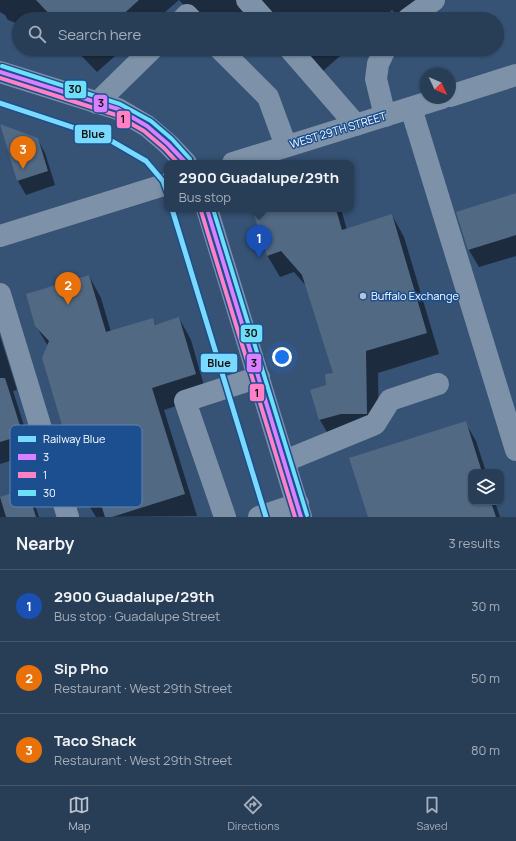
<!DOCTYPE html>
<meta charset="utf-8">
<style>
:root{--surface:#283e57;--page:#344961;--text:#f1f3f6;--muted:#a5aeba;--line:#44576d;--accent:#b9c2ce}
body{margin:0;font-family:Manrope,sans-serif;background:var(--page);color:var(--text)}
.controls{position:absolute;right:12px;bottom:12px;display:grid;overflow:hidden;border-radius:8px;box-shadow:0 1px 3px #0004}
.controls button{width:36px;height:36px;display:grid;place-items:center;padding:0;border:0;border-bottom:1px solid var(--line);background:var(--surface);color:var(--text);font:20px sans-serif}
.compass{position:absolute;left:420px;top:68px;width:36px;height:36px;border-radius:50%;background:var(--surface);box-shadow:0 1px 3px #0004;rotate:134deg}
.you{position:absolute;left:282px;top:357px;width:14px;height:14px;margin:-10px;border:3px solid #fff;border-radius:50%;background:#1a73e8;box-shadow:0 0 0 6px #1a73e833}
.badge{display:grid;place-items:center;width:26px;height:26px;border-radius:50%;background:var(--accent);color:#fff;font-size:13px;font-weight:700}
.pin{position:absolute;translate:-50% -33px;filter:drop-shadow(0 1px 2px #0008)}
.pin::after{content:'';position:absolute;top:21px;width:14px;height:12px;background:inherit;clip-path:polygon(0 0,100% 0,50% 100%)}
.popup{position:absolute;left:164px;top:160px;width:190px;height:52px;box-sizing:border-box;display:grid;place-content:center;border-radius:8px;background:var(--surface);filter:drop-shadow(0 1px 3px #0005);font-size:13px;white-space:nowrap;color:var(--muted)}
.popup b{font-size:15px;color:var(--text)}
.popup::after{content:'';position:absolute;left:50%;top:100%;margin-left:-8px;border:8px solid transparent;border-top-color:var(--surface)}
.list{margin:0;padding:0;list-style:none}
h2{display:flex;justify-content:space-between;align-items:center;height:52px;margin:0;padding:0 16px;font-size:17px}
h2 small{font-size:13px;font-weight:400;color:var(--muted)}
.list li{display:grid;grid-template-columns:26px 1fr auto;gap:12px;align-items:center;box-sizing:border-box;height:72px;padding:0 16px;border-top:1px solid var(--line)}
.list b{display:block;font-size:15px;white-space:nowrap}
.list p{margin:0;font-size:13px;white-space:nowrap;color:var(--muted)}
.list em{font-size:13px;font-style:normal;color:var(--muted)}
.icon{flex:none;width:22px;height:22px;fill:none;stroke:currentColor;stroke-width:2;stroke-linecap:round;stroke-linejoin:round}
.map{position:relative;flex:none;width:516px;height:517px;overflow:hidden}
.search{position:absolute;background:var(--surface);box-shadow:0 1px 3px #0004;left:12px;right:12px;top:12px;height:44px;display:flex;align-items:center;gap:10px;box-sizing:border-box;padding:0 14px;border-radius:22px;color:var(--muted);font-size:15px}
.sheet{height:268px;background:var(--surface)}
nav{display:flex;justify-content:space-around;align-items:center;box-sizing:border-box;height:56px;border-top:1px solid var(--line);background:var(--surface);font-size:11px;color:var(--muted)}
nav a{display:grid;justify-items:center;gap:2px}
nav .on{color:var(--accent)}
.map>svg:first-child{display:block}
.shadow{fill:#0007}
.building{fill:#526984}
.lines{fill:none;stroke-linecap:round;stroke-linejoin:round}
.minor{stroke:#7d92a8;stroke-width:22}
.major{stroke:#7d8ea7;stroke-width:22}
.bus-1-casing{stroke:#1b4f8f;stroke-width:7}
.bus-2-casing{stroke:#1b4f8f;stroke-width:7}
.bus-3-casing{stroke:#1b4f8f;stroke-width:7}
.bus-1{stroke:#d880ff;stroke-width:4}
.bus-2{stroke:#ff80c5;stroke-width:4}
.bus-3{stroke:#6ddff8;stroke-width:4}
.rail-1-casing{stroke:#1b4f8f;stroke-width:8}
.rail-1{stroke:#79dafd;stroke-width:5}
.poi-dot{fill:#b9c2ce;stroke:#1b4f8f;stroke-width:1.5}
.labels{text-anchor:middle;stroke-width:3;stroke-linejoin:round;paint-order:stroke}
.street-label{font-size:11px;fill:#fff;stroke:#1b4f8f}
.poi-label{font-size:11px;fill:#fff;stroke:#1b4f8f;text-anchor:start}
.key{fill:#1b4f8f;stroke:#5f84b1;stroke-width:1}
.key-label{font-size:11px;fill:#fff}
.line-badge{stroke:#1b4f8f;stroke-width:1.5}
.pale-badge-label{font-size:11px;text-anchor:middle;font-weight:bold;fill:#111}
</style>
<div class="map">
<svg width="516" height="517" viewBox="0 0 516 517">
<rect width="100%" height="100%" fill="#365274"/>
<g class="shadow">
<path d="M0 0H179L157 19H19V24L8 20 5 15 0 12Z"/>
<path d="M179 0H435L401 19 392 10 382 19H274L252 14 249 19H197Z"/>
<path d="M75 49H123L97 72Z"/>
<path d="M227 49H245L235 58Z"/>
<path d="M304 49H348L323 71Z"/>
<path d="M37 138 45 153 55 185 26 195 18 181Z"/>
<path d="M516 194V256L479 267 469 250Z"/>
<path d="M253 209H341L347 230 392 215 404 237 439 354 378 373 379 435H354L332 441 320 420 327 386 334 374 307 287 294 272 280 277 267 255Z"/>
<path d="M89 276 101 298 111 332 152 319 156 325 179 318 191 340 207 396 164 410 197 516 96 517 85 499 43 358 48 346 36 326Z"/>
<path d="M0 336 17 390 13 391 33 454 0 464Z"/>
<path d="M465 422 476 441 486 472H471V502H495L500 517H369Z"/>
<path d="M27 489 34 502 39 517H0V498Z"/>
</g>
<g class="building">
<path d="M36 0H139L118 19H54Z"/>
<path d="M0 124 38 138 48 171 17 181Z"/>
<path d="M516 193V235L468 250 456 212Z"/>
<path d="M252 209H336L342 230 392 214 427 333 366 351 367 414H341L319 420 310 390 326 385 325 374 333 373 302 275 281 251 267 256Z"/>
<path d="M89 275 106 332 153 318 155 325 179 317 196 374 152 388 185 494 112 517H105L98 495 84 499 42 358 49 341 35 326 26 294Z"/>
<path d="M0 378H5L23 435 0 442Z"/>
<path d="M466 421 482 472H471V502H491L496 517H368L349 458Z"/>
<path d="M27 488 36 517H6L0 497Z"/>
</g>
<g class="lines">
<g class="minor">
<path d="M247 0 264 19"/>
<path d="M183 19 187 15 191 19"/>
<path d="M408 19 434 0"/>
<path d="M220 49 268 97 286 146"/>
<path d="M290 49 356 125"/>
<path d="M450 96 516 75"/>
<path d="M97 103 152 49"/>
<path d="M411 108 516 450"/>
<path d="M385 116 376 79 378 64 385 49"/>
<path d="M233 163 442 98"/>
<path d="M0 236 167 184"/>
<path d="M0 294 68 517"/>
<path d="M285 461 375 424 390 400 438 384"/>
<path d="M225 517 185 401 259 377"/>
<path d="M259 517 298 504"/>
</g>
<g class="major">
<path d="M0 72 118 109 147 126 168 144 186 163"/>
<path d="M207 209 301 517"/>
</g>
<g class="bus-1-casing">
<g id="bus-1">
<path d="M0 72 118 109 147 126 168 144 186 163"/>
<path d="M207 209 301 517"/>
</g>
</g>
<g class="bus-2-casing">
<g id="bus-2">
<path d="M0 78 116 115 144 131 164 148 178 163"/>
<path d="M201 211 295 517"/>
</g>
</g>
<g class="bus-3-casing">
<g id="bus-3">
<path d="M2 66 120 104 151 121 172 139 190 159"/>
<path d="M213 209 307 515"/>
</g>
</g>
<use href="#bus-1" class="bus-1"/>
<use href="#bus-2" class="bus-2"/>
<use href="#bus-3" class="bus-3"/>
<g class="rail-1-casing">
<g id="rail-1">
<path d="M0 103 108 139 146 161 163 181 167 192"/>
<path d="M172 209 266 517"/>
</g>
</g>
<use href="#rail-1" class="rail-1"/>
</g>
<circle class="poi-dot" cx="363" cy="296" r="4"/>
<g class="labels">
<g class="street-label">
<text transform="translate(338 130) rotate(-17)" y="4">WEST 29TH STREET</text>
</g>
<g class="poi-label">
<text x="371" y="300">Buffalo Exchange</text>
</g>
</g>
<rect x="10" y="425" width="132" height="82" rx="6" class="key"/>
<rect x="18" y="436" width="18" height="6" fill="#79dafd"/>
<rect x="18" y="454" width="18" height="6" fill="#d880ff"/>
<rect x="18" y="472" width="18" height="6" fill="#ff80c5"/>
<rect x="18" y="490" width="18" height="6" fill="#6ddff8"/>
<g class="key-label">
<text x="43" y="443">Railway Blue</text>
<text x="43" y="461">3</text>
<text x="43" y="479">1</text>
<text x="43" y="497">30</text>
</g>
<g class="line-badge">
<rect x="64" y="80" width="23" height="19" rx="4" fill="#6ddff8"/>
<rect x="93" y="94" width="15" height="19" rx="4" fill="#d880ff"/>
<rect x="116" y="110" width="15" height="19" rx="4" fill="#ff80c5"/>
<rect x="74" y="124" width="38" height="20" rx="4" fill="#79dafd"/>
<rect x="240" y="324" width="23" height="19" rx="4" fill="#6ddff8"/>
<rect x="200" y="353" width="38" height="20" rx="4" fill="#79dafd"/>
<rect x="246" y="353" width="16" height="20" rx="4" fill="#d880ff"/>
<rect x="249" y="383" width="16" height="19" rx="4" fill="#ff80c5"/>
</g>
<g class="pale-badge-label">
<text x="75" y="93">30</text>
<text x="101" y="107">3</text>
<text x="123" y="123">1</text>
<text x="93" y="138">Blue</text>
<text x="251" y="337">30</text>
<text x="219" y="367">Blue</text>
<text x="254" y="367">3</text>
<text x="257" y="397">1</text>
</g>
</svg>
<div class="controls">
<button><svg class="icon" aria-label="layers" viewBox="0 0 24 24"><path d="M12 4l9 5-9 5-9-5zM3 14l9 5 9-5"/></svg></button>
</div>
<svg class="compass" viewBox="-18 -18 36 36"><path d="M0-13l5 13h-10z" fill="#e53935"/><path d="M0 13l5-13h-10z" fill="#a5aeba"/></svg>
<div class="you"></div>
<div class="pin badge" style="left:259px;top:258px;background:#1a4fb4">1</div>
<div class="popup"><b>2900 Guadalupe/29th</b>Bus stop</div>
<div class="pin badge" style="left:68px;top:305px;background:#e8710a">2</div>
<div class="pin badge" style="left:23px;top:169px;background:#e8710a">3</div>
<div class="search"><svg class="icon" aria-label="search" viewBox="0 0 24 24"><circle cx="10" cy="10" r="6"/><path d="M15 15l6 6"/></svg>Search here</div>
</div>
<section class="sheet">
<h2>Nearby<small>3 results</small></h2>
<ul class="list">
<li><span class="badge" style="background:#1a4fb4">1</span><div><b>2900 Guadalupe/29th</b><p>Bus stop · Guadalupe Street</p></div><em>30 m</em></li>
<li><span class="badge" style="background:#e8710a">2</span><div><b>Sip Pho</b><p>Restaurant · West 29th Street</p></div><em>50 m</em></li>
<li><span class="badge" style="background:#e8710a">3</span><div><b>Taco Shack</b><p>Restaurant · West 29th Street</p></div><em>80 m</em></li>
</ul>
</section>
<nav>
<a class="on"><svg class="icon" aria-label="map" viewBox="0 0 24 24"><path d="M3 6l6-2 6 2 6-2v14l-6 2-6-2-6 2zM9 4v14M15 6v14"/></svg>Map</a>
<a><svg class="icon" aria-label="directions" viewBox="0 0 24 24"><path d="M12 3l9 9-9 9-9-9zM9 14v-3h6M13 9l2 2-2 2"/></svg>Directions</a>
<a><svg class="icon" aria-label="saved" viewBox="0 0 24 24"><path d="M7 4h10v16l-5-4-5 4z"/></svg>Saved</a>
</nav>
